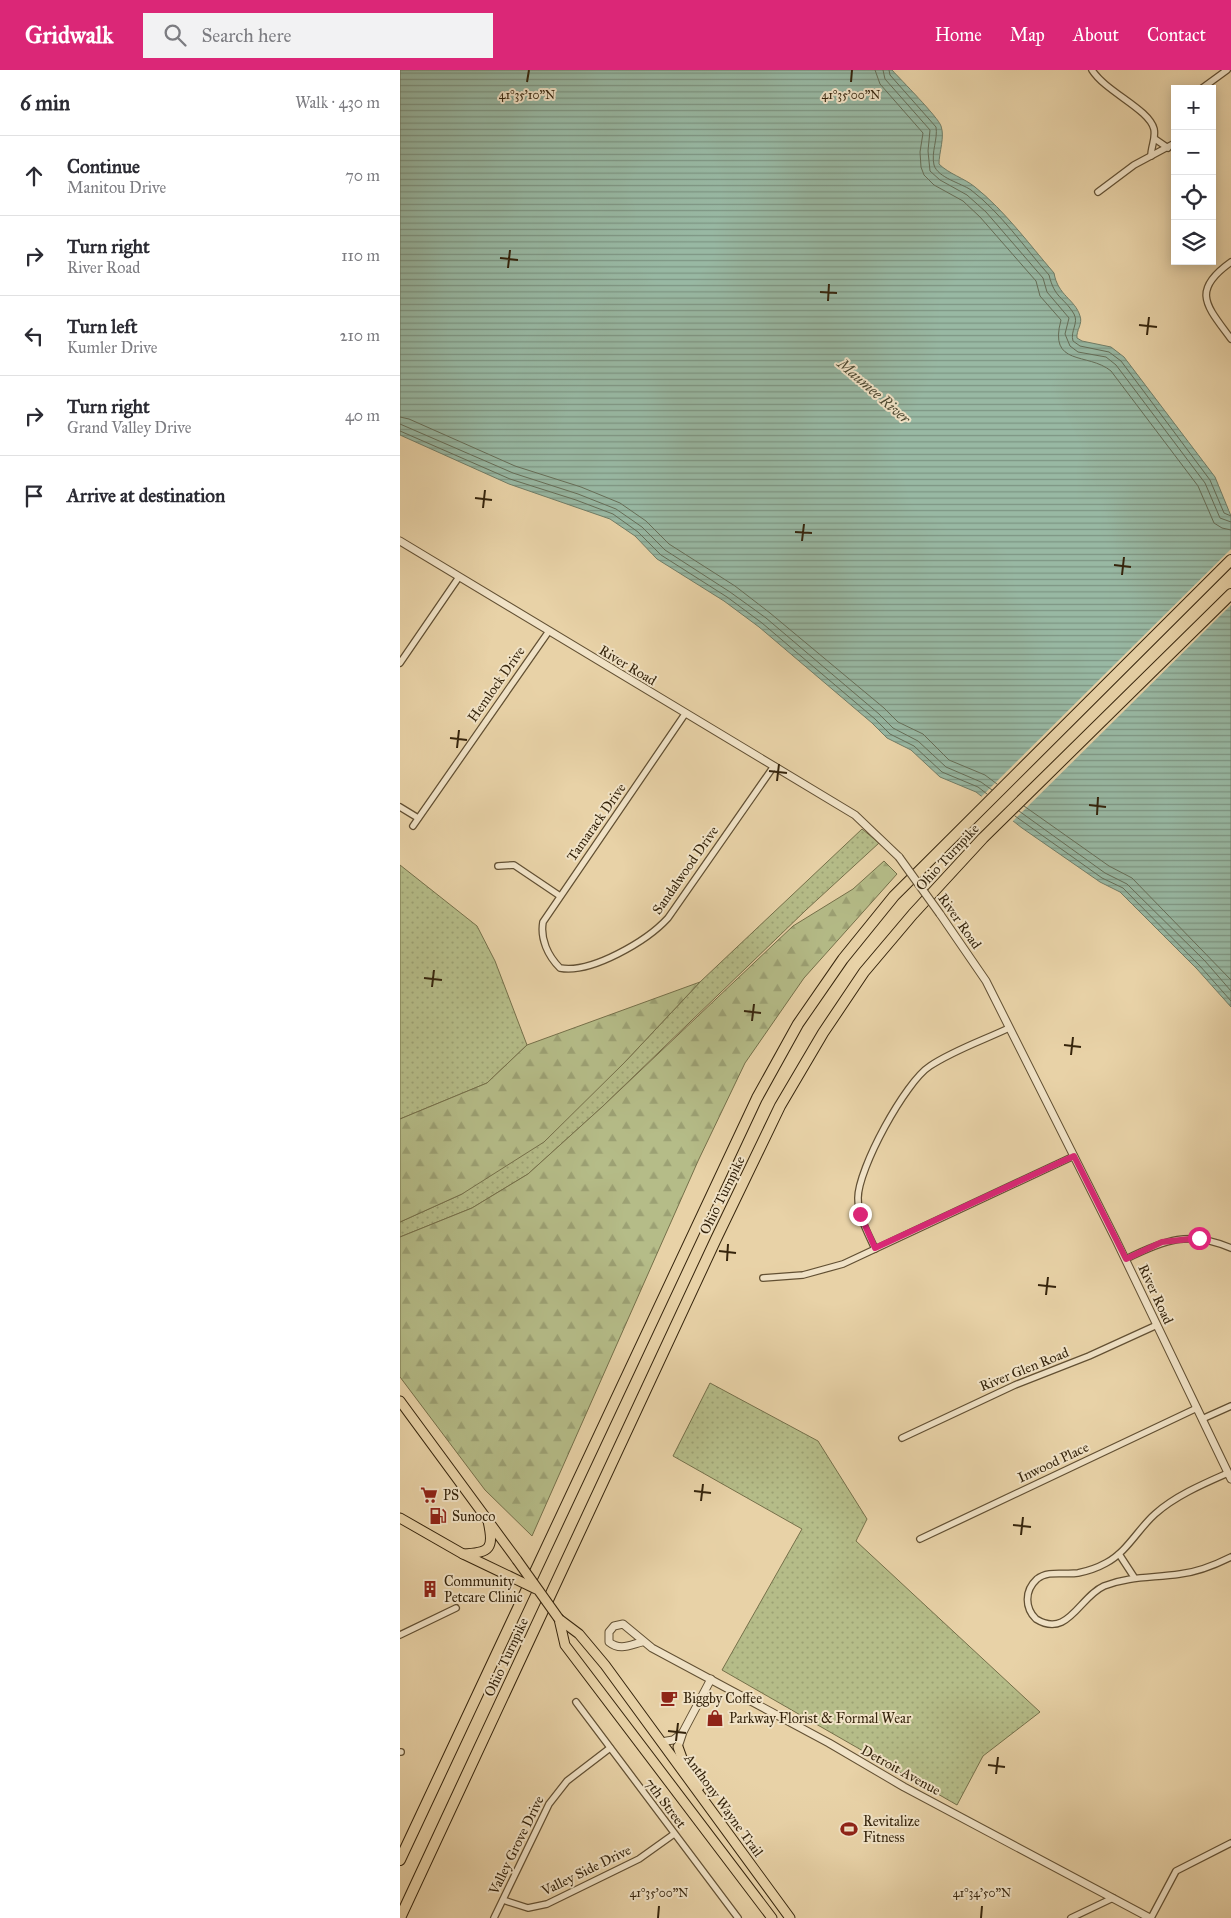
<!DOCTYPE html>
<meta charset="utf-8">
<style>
:root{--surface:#fff;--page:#f2f2f3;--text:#2b2b33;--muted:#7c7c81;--line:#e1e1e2;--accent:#db2777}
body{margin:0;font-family:"IM FELL Great Primer",serif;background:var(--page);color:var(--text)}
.controls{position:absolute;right:15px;top:15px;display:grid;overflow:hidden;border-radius:0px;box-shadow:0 2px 12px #0003}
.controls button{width:45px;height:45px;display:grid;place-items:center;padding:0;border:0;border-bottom:1px solid var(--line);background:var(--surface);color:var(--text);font:25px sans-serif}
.stop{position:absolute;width:15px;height:15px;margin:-11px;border:4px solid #db2777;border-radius:50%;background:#fff}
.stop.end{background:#db2777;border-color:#fff;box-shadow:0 1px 5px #0008}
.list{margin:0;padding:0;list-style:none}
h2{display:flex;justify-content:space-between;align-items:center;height:65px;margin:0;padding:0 20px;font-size:21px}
h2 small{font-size:16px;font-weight:400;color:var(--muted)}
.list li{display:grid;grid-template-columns:32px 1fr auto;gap:15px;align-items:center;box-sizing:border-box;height:80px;padding:0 20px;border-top:1px solid var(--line)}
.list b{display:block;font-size:19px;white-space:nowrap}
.list p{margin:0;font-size:16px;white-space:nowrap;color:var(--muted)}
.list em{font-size:16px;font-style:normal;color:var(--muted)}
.icon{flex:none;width:28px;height:28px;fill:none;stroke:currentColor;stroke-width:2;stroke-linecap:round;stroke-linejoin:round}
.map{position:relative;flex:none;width:831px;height:1848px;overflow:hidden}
header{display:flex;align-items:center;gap:30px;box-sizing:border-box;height:70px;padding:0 25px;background:var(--accent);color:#fff}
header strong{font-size:24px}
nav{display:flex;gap:28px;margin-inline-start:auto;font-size:18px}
.search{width:350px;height:45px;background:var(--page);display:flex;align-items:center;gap:12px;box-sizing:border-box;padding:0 18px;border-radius:0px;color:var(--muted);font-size:19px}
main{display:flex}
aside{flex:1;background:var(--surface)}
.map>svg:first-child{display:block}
.grass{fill:url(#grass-dots);stroke:#75704a}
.forest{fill:url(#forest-firs);stroke:#75704a}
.water{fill:url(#water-rules);stroke:#707d67}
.pier{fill:#e8d2a7}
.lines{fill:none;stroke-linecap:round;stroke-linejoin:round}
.shore{stroke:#666e58;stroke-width:1}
.minor-casing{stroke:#625033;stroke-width:8}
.tertiary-casing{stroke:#625033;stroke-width:9}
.primary-casing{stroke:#35240c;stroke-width:11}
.trunk-casing{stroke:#35240c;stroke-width:11}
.motorway-casing{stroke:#35240c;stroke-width:12}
.minor{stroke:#f0e2c6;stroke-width:5.5}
.tertiary{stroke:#f0e2c6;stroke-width:7}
.primary{stroke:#e8d2a7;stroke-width:9}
.trunk{stroke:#e8d2a7;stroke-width:9}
.motorway{stroke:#e8d2a7;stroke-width:10}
.tertiary-bridge-casing{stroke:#625033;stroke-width:9;stroke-linecap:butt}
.primary-bridge-casing{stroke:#35240c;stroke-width:11;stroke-linecap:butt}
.trunk-bridge-casing{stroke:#35240c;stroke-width:11;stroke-linecap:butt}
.tertiary-bridge{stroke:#f0e2c6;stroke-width:7}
.primary-bridge{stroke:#e8d2a7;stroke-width:9}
.trunk-bridge{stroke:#e8d2a7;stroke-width:9}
.route{stroke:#db2777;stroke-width:6}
.ticks{fill:none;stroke:#35240c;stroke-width:2}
.labels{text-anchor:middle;stroke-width:4;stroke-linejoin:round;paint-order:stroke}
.street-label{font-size:14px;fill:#35240c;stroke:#f0e2c6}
.poi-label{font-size:14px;fill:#35240c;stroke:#f0e2c6;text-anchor:start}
.water-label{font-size:15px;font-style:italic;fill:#4e4932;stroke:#f0e2c6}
.ticks-label{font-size:12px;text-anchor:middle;fill:#35240c;stroke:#f0e2c6;stroke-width:4;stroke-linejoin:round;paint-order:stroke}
</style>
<header>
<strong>Gridwalk</strong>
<div class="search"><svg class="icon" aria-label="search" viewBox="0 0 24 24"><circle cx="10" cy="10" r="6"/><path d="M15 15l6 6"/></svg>Search here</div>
<nav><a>Home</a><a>Map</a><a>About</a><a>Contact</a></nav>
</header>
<main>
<aside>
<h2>6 min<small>Walk · 430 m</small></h2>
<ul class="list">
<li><svg class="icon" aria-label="ahead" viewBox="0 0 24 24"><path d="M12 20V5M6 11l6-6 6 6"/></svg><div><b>Continue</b><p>Manitou Drive</p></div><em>70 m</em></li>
<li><svg class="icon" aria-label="right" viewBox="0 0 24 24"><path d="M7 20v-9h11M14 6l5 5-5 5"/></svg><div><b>Turn right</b><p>River Road</p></div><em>110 m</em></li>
<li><svg class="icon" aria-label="left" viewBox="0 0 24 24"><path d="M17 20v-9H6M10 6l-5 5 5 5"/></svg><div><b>Turn left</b><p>Kumler Drive</p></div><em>210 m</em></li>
<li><svg class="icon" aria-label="right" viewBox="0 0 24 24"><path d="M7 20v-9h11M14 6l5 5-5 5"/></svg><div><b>Turn right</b><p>Grand Valley Drive</p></div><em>40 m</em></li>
<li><svg class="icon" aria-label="arrive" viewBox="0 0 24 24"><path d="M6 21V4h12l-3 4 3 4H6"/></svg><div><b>Arrive at destination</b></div></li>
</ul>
</aside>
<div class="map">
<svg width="831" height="1848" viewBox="0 0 831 1848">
<defs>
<pattern id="grass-dots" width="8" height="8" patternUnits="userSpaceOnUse" patternTransform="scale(1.25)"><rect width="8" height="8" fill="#b5bc88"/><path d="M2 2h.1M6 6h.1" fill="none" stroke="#9ca174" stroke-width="1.8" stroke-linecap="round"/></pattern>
<pattern id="forest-firs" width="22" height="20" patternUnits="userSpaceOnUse" patternTransform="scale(1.25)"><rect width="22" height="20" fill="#b5bc88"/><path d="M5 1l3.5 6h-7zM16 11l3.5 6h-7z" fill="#9ca174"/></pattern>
<pattern id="water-rules" width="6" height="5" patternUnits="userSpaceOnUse" patternTransform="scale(1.25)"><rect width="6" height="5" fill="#98b8a3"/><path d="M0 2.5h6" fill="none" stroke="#7d9583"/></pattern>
</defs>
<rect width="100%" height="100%" fill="#e8d2a7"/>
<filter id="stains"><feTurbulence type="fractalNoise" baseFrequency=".004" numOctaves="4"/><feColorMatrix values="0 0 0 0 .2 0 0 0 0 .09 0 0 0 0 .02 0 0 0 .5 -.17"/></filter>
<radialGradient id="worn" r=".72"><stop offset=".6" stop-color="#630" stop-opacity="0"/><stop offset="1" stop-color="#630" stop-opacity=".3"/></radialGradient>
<g class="grass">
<path d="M462 759 479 773 406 840 202 1037 128 1104 72 1138 0 1167V1152L62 1124 224 993 300 912Z"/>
<path d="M0 795 77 856 95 891 127 975 87 1013 0 1049Z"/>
<path d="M310 1313 418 1371 467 1449 456 1471 640 1642 583 1686 557 1735 322 1600 402 1459 273 1386Z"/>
</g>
<g class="forest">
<path d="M484 791 497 804 404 908 345 993 298 1091 132 1466 85 1420 0 1307V1167L72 1138 128 1104 202 1037 393 856 453 819Z"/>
<path d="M300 912 224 993 144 1072 62 1124 0 1152V1049L87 1013 127 975Z"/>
</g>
<path class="water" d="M0 0H492C501 10 538 47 541 56 545 67 539 82 539 94 549 104 564 108 575 117 605 141 629 174 654 203 658 226 675 229 680 246 683 254 676 260 677 268L682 271 711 277 724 287 815 407 831 446V937L797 899 720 822 700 812 622 758 576 722 540 707 511 680 487 668 472 653 359 557 324 531 257 489 235 466 210 449 109 414 0 365Z"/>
<path class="pier" d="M831 479V535L611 753 580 728Z"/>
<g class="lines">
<g class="shore">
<path d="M475 0 480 14 523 63 520 82 521 97 524 105 534 115 563 131 580 147 636 211 640 226 661 250C648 297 688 282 711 301L798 416 814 453 822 458 831 460"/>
<path d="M483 0 485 9 530 60 528 81 530 101 540 110 567 125 586 142 643 208 647 222 669 248 665 264 670 276 678 282 706 287 716 295 805 413 820 448 831 452"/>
<path d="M489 0 490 5 536 57C538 69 531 82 534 95 538 108 561 113 571 120 601 143 624 177 649 205 655 229 663 226 674 244 679 253 670 261 673 271L680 276 709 282 721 291 810 410 824 443 831 446"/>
<path d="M0 347 9 349 115 396 181 417 220 433 246 451 269 474 335 516 370 543 484 638 498 652 523 664 549 690 585 705 597 714"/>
<path d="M0 354 113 403 178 424 216 439 242 457 265 480 330 522 366 548 479 644 493 658 518 671 546 697 581 712 592 720"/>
<path d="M0 361 110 409 176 430 213 444 238 462 261 485 327 527 362 553 475 649 490 664 514 676 542 702 578 717 587 724"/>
<path d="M624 736 709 796 732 808 831 910"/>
<path d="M619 741 705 803 727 814 805 891 831 921"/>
<path d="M615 746 702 808 723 818 800 896 831 931"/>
</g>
<g class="minor-casing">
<g id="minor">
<path d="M692 0C706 22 749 39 754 59 756 69 751 76 751 86"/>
<path d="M801 19 827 0"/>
<path d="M755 69 768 78"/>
<path d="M698 122 734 95 775 73"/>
<path d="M831 192C790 221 807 236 831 269"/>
<path d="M0 593 59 507"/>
<path d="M285 644 143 852C140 869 148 886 160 898 191 904 247 871 268 848L374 696"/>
<path d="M0 737 18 748"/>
<path d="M13 756 149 561"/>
<path d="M98 796 114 795 160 826"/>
<path d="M475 1179C468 1163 458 1146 458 1128 458 1099 505 1012 530 996 554 980 584 970 609 958"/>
<path d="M726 1189C764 1170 790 1160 831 1178"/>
<path d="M363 1208 403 1205 443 1194 674 1086"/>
<path d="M802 1349 831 1336"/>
<path d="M502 1368 615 1315 689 1286 757 1255"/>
<path d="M828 1403C803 1414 775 1426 755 1444 738 1459 727 1482 706 1493 697 1498 688 1501 678 1503 664 1505 648 1500 637 1509 624 1521 625 1538 636 1549 668 1569 679 1527 704 1516 730 1506 753 1508 780 1504 798 1502 815 1495 831 1487"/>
<path d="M520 1469 797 1338"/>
<path d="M719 1484 734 1507"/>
<path d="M0 1565 56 1538"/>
<path d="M176 1632 338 1848"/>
<path d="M0 1682H1"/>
<path d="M103 1830 128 1838 147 1834 239 1789 274 1764"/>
<path d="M94 1848 149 1734 167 1711 210 1678"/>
<path d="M671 1848 713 1828"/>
<path d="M751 1848 776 1801 831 1773"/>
</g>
</g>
<g class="tertiary-casing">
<g id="tertiary">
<path d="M0 471 455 745 499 787"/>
<path d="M540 844 586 911 716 1170 831 1409"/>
<path d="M242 1572C230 1575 220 1581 209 1572V1562L214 1556 223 1554 252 1578 429 1673 504 1717 750 1848"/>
<path d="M261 1672 273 1670 281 1664"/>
<path d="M278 1677 283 1662 311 1609"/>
</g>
</g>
<g class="primary-casing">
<path id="primary" d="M0 1448 63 1484 109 1506"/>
</g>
<g class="trunk-casing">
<g id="trunk">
<path d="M0 1331 117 1490"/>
<path d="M63 1484C91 1483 94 1478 88 1451"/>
<path d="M159 1549 179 1564 205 1595 390 1848"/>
<path d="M159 1549 165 1575 372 1848"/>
<path d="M278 1677 282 1688 300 1716"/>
</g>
</g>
<g class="motorway-casing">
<g id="motorway">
<path d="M0 1790 357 1028 398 954 443 889 494 826 831 490"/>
<path d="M0 1848 316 1169 380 1036 423 963 464 902 513 844 583 768 831 524"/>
</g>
</g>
<use href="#minor" class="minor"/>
<use href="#tertiary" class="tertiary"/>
<use href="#primary" class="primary"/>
<use href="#trunk" class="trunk"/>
<use href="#motorway" class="motorway"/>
<g class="tertiary-bridge-casing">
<path id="tertiary-bridge" d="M499 787 540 844"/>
</g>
<g class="primary-bridge-casing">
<path id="primary-bridge" d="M109 1506 136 1519"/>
</g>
<g class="trunk-bridge-casing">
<path id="trunk-bridge" d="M117 1490 159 1549"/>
</g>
<use href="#tertiary-bridge" class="tertiary-bridge"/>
<use href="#primary-bridge" class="primary-bridge"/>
<use href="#trunk-bridge" class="trunk-bridge"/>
</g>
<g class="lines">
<path class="route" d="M460 1144 475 1178 674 1086 726 1189 762 1172 799 1168"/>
</g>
<path class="ticks" d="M127 12 129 0M451 12 452 0M100 188 118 190M108 198 110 180M420 222 437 223M428 231 429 214M739 255 757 257M747 265 749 247M75 428 92 430M83 438 85 420M395 462 412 463M402 471 404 454M714 495 731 497M722 505 724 487M50 668 67 670M57 678 59 660M369 701 387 703M377 711 379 694M689 735 706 737M697 745 698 727M24 908 42 910M32 917 34 900M344 941 361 943M352 951 354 934M664 975 681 977M671 985 673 967M319 1181 336 1183M327 1191 328 1174M638 1215 656 1217M646 1225 648 1207M294 1421 311 1423M301 1431 303 1414M613 1455 631 1457M621 1465 623 1447M268 1661 286 1663M276 1671 278 1653M588 1695 605 1697M596 1704 598 1687M258 1848 259 1836M581 1848 582 1836"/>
<defs>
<g id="supermarket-bare" transform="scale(1.35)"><path d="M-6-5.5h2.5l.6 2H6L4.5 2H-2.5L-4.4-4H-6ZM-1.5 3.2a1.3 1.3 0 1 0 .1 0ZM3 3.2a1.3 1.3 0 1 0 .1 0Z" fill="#8f2418" stroke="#f0e2c6" stroke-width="2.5" paint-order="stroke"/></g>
<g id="fuel-bare" transform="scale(1.35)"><path d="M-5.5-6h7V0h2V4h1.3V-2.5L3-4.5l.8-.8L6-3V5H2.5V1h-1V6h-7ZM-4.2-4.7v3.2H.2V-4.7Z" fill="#8f2418" stroke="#f0e2c6" stroke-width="2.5" paint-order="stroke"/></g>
<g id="building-bare" transform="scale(1.35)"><path d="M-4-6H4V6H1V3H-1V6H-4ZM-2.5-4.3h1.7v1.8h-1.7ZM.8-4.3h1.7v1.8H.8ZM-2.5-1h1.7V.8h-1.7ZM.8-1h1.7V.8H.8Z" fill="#8f2418" stroke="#f0e2c6" stroke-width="2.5" paint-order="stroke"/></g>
<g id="cafe-bare" transform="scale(1.35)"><path d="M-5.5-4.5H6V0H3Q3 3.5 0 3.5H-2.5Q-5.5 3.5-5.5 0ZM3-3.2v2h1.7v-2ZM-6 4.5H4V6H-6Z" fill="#8f2418" stroke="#f0e2c6" stroke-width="2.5" paint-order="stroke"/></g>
<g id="shop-bare" transform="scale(1.35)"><path d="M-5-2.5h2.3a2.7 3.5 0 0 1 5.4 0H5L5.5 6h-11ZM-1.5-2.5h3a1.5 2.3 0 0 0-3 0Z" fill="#8f2418" stroke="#f0e2c6" stroke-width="2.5" paint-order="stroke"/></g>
<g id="stadium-bare" transform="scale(1.35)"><path d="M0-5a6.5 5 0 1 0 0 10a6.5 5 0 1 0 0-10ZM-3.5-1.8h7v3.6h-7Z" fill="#8f2418" stroke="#f0e2c6" stroke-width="2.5" paint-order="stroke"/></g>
</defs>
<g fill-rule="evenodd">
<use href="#supermarket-bare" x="29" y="1425"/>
<use href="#fuel-bare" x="38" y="1446"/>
<use href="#building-bare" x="30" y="1519"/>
<use href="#cafe-bare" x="269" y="1628"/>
<use href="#shop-bare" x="315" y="1648"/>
<use href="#stadium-bare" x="449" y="1759"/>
</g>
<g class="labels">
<g class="street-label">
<text transform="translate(228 595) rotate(31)" y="5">River Road</text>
<text transform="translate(96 614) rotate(-55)" y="5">Hemlock Drive</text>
<text transform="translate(196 752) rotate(-55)" y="5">Tamarack Drive</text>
<text transform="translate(547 787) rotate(-47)" y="5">Ohio Turnpike</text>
<text transform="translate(285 800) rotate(-55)" y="5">Sandalwood Drive</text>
<text transform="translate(560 851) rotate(55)" y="5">River Road</text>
<text transform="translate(322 1125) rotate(-64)" y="5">Ohio Turnpike</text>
<text transform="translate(756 1224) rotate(65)" y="5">River Road</text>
<text transform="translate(624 1299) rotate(-22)" y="5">River Glen Road</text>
<text transform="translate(653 1392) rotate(-25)" y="5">Inwood Place</text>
<text transform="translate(106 1587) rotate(-65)" y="5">Ohio Turnpike</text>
<text transform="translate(501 1700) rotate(29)" y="5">Detroit Avenue</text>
<text transform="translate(266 1733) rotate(53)" y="5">7th Street</text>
<text transform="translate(324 1735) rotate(54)" y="5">Anthony Wayne Trail</text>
<text transform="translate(116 1775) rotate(-64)" y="5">Valley Grove Drive</text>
<text transform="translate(186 1800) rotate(-26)" y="5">Valley Side Drive</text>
</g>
<g class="poi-label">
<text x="43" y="1430">PS</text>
<text x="52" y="1451">Sunoco</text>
<text x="44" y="1516">Community<tspan x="44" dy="16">Petcare Clinic</tspan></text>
<text x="283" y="1633">Biggby Coffee</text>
<text x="329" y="1653">Parkway Florist &amp; Formal Wear</text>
<text x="463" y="1756">Revitalize<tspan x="463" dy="16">Fitness</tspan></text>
</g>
<g class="water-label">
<text transform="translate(474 321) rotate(41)" y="5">Maumee River</text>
</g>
</g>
<g class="ticks-label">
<text x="127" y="29">41°35'10"N</text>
<text x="451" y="29">41°35'00"N</text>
<text x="259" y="1827">41°35'00"N</text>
<text x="582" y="1827">41°34'50"N</text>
</g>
<rect width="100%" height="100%" filter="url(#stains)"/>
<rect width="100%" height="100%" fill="url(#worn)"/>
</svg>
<div class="controls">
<button>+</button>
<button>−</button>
<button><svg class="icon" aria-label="locate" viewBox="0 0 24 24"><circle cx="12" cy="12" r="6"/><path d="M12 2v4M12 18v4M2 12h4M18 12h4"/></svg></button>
<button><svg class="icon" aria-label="layers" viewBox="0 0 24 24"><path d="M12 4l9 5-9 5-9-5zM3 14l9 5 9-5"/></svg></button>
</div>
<div class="stop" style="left:799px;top:1168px"></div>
<div class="stop end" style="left:460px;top:1144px"></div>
</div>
</main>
